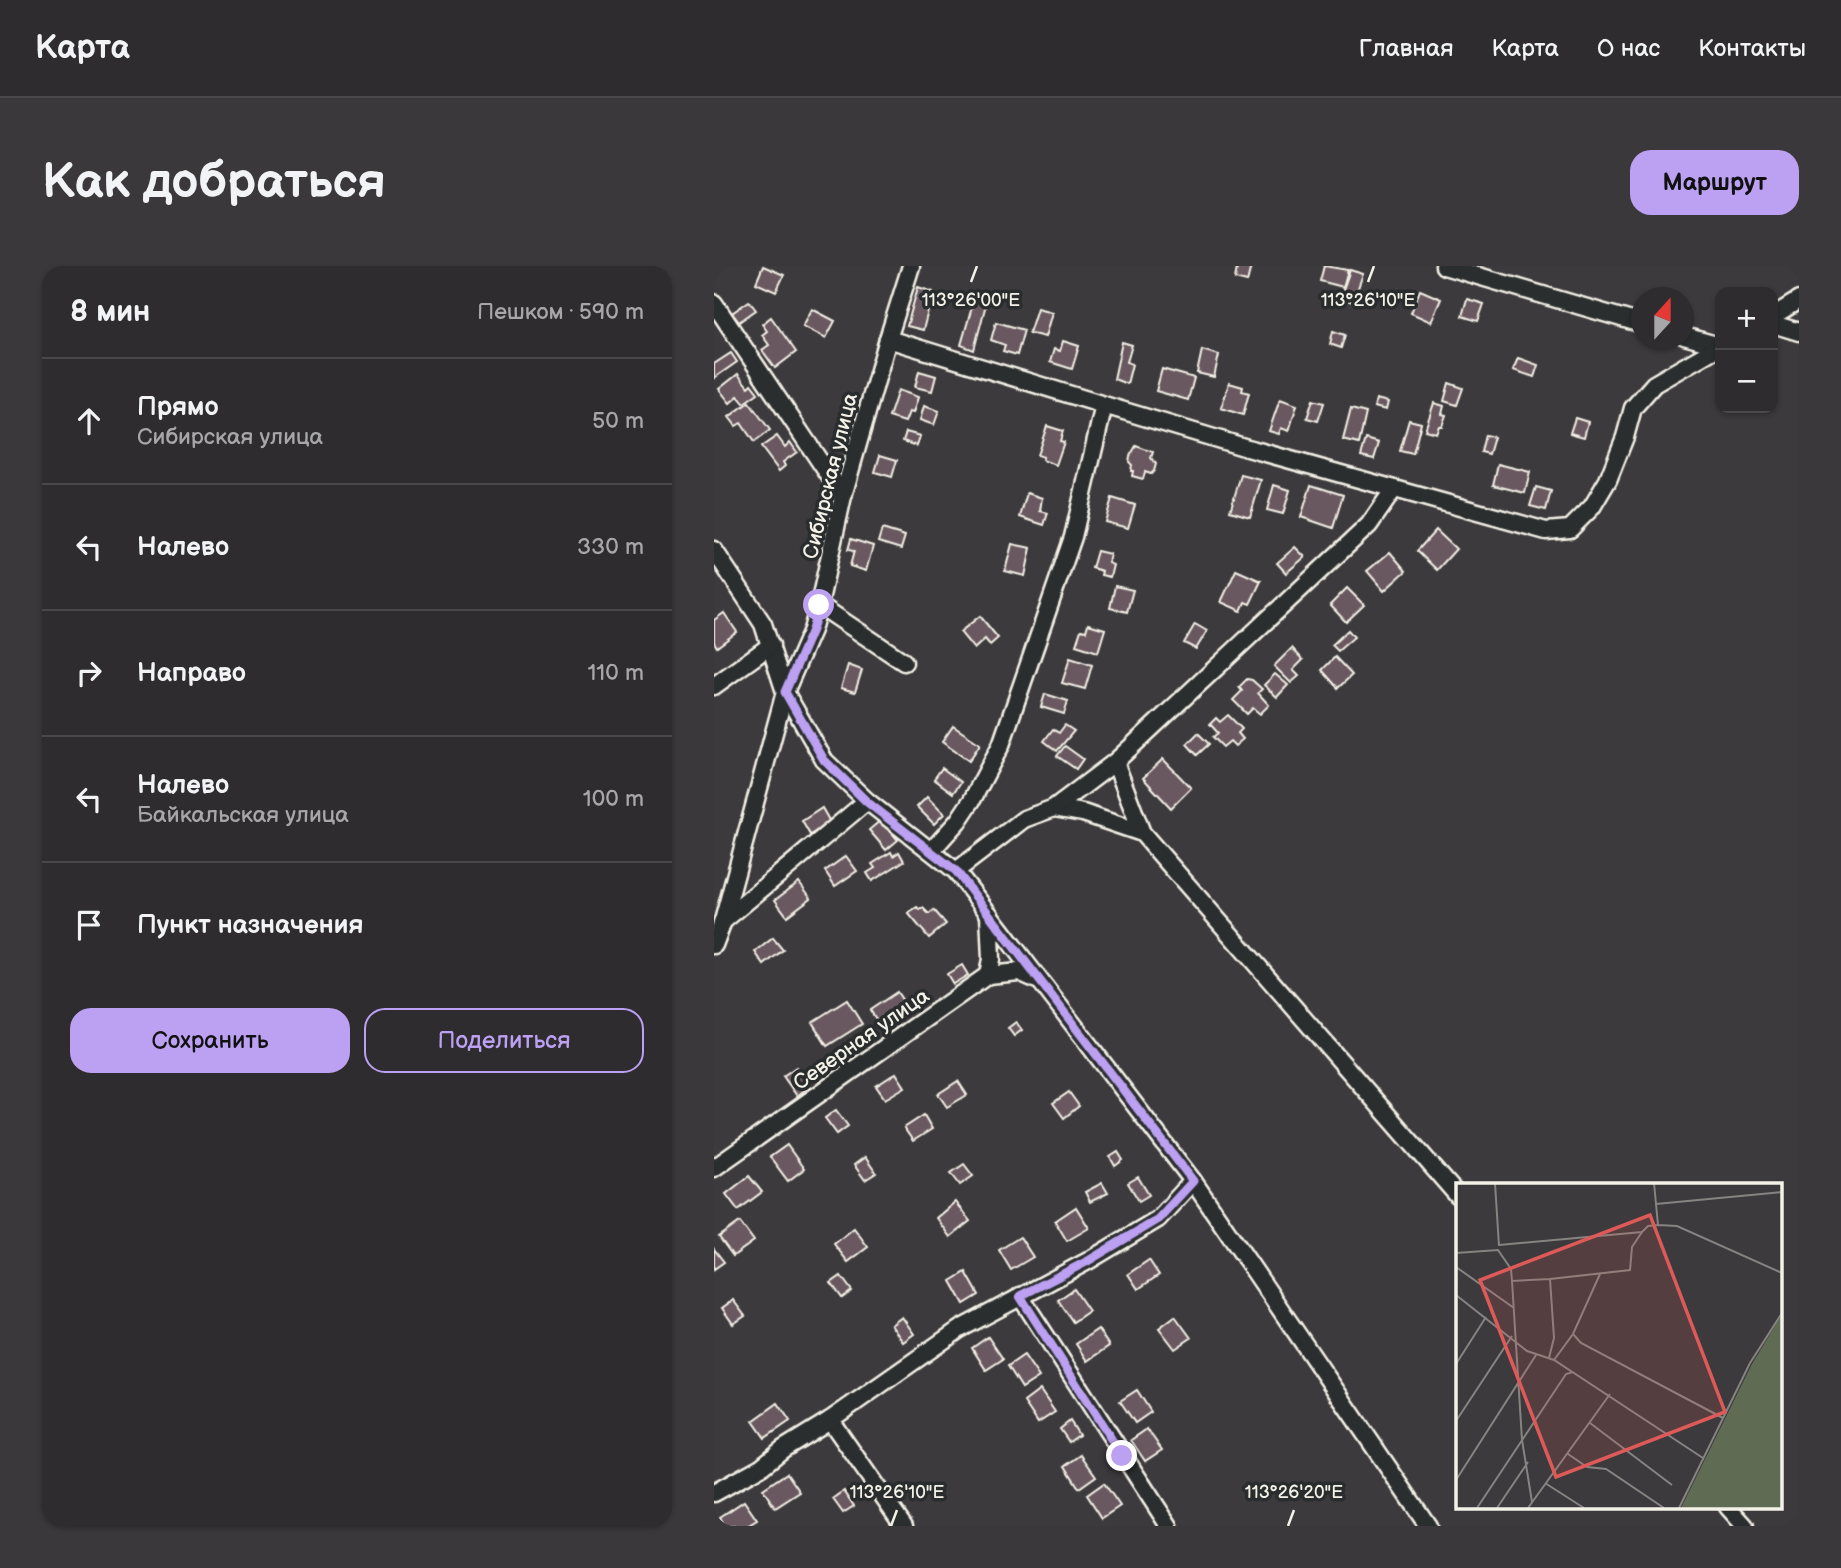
<!DOCTYPE html>
<html lang="ru">
<meta charset="utf-8">
<style>
:root{--surface:#2e2c2e;--page:#3a383a;--text:#f1f3f6;--muted:#a7a7aa;--line:#49484a;--accent:#bca0f2}
body{margin:0;font-family:"Balsamiq Sans",sans-serif;background:var(--page);color:var(--text)}
.controls{position:absolute;right:21px;top:21px;display:grid;overflow:hidden;border-radius:14px;box-shadow:0 2px 5px #0004}
.controls button{width:63px;height:63px;display:grid;place-items:center;padding:0;border:0;border-bottom:2px solid var(--line);background:var(--surface);color:var(--text);font:35px sans-serif}
.compass{position:absolute;left:917px;top:21px;width:63px;height:63px;border-radius:50%;background:var(--surface);box-shadow:0 2px 5px #0004;rotate:21deg}
.stop{position:absolute;width:21px;height:21px;margin:-16px;border:5px solid #bca0f2;border-radius:50%;background:#fff}
.stop.end{background:#bca0f2;border-color:#fff;box-shadow:0 2px 7px #0008}
.list{margin:0;padding:0;list-style:none}
h2{display:flex;justify-content:space-between;align-items:center;height:91px;margin:0;padding:0 28px;font-size:30px}
h2 small{font-size:23px;font-weight:400;color:var(--muted)}
.list li{display:grid;grid-template-columns:46px 1fr auto;gap:21px;align-items:center;box-sizing:border-box;height:126px;padding:0 28px;border-top:2px solid var(--line)}
.list b{display:block;font-size:26px;white-space:nowrap}
.list p{margin:0;font-size:23px;white-space:nowrap;color:var(--muted)}
.list em{font-size:23px;font-style:normal;color:var(--muted)}
.actions{display:flex;gap:14px;padding:21px 28px}
.actions a{flex:1;padding:16px 0;border:2px solid var(--accent);border-radius:21px;text-align:center;font-size:24px;color:var(--accent)}
.actions .main{background:var(--accent);color:#111}
.icon{flex:none;width:38px;height:38px;fill:none;stroke:currentColor;stroke-width:2;stroke-linecap:round;stroke-linejoin:round}
.map{position:relative;flex:none;width:1085px;height:1260px;overflow:hidden;border-radius:21px}
header{display:flex;align-items:center;gap:42px;box-sizing:border-box;height:98px;padding:0 35px;background:var(--surface);border-bottom:2px solid var(--line)}
header strong{font-size:33px}
nav{display:flex;gap:38px;margin-inline-start:auto;font-size:24px}
.intro{display:flex;align-items:center;justify-content:space-between;box-sizing:border-box;height:168px;padding:0 42px}
h1{margin:0;font-size:49px}
.button{padding:18px 32px;border-radius:21px;background:var(--accent);color:#111;font-size:24px;font-weight:700}
main{display:flex;gap:42px;padding:0 42px}
aside{flex:1;background:var(--surface);border-radius:21px;box-shadow:0 2px 5px #0004}
.map>svg:first-child{display:block}
.building{fill:#695860;stroke:#f4f1e8;stroke-width:2}
.lines{fill:none;stroke-linecap:round;stroke-linejoin:round}
.minor-casing{stroke:#f4f1e8;stroke-width:21}
.minor{stroke:#2a2d2e;stroke-width:16}
.route{stroke:#bca0f2;stroke-width:9}
.ticks{fill:none;stroke:#f4f1e8;stroke-width:2.5}
.labels{text-anchor:middle;stroke-width:7;stroke-linejoin:round;paint-order:stroke}
.street-label{font-size:21px;fill:#f4f1e8;stroke:#2a2d2e}
.inset-road{fill:none;stroke:#868381;stroke-width:2}
.view{fill:#de5a58;fill-opacity:0.15;stroke:#de5a58;stroke-width:3.5}
.inset-edge{fill:none;stroke:#f4f1e8;stroke-width:3.5}
.ticks-label{font-size:18px;text-anchor:middle;fill:#f4f1e8;stroke:#2a2d2e;stroke-width:7;stroke-linejoin:round;paint-order:stroke}
</style>
<header>
<strong>Карта</strong>
<nav><a>Главная</a><a>Карта</a><a>О нас</a><a>Контакты</a></nav>
</header>
<div class="intro"><h1>Как добраться</h1><a class="button">Маршрут</a></div>
<main>
<aside>
<h2>8 мин<small>Пешком · 590 m</small></h2>
<ul class="list">
<li><svg class="icon" aria-label="ahead" viewBox="0 0 24 24"><path d="M12 20V5M6 11l6-6 6 6"/></svg><div><b>Прямо</b><p>Сибирская улица</p></div><em>50 m</em></li>
<li><svg class="icon" aria-label="left" viewBox="0 0 24 24"><path d="M17 20v-9H6M10 6l-5 5 5 5"/></svg><div><b>Налево</b></div><em>330 m</em></li>
<li><svg class="icon" aria-label="right" viewBox="0 0 24 24"><path d="M7 20v-9h11M14 6l5 5-5 5"/></svg><div><b>Направо</b></div><em>110 m</em></li>
<li><svg class="icon" aria-label="left" viewBox="0 0 24 24"><path d="M17 20v-9H6M10 6l-5 5 5 5"/></svg><div><b>Налево</b><p>Байкальская улица</p></div><em>100 m</em></li>
<li><svg class="icon" aria-label="arrive" viewBox="0 0 24 24"><path d="M6 21V4h12l-3 4 3 4H6"/></svg><div><b>Пункт назначения</b></div></li>
</ul>
<div class="actions"><a class="main">Сохранить</a><a>Поделиться</a></div>
</aside>
<div class="map">
<svg width="1085" height="1260" viewBox="0 0 1085 1260">
<rect width="100%" height="100%" fill="#3d3a3d"/>
<filter id="ink" filterUnits="userSpaceOnUse"><feTurbulence type="fractalNoise" baseFrequency=".0143" numOctaves="2"/><feDisplacementMap in="SourceGraphic" scale="14" xChannelSelector="R" yChannelSelector="G"/><feConvolveMatrix kernelMatrix="1 2 1 2 8 2 1 2 1" color-interpolation-filters="sRGB"/></filter>
<g filter="url(#ink)">
<g class="building">
<path d="M49 0 70 9 62 26 42 17Z"/>
<path d="M537 0 533 16 521 13 523 2 518 0Z"/>
<path d="M610 0 634 4 629 21 606 15Z"/>
<path d="M636 4 649 8 639 36 626 32Z"/>
<path d="M204 21 219 26 209 64 193 60Z"/>
<path d="M706 24 727 33 717 56 697 47Z"/>
<path d="M753 33 770 38 764 55 748 50Z"/>
<path d="M260 34 272 38 260 84 247 79Z"/>
<path d="M35 35 42 44 25 56 18 47Z"/>
<path d="M323 42 338 46 331 71 315 67Z"/>
<path d="M98 43 121 55 112 72 89 60Z"/>
<path d="M57 51 82 86 61 102 48 84 55 79 48 69 53 65 48 58Z"/>
<path d="M282 56 310 64 303 89 289 85 291 79 277 74Z"/>
<path d="M619 65 631 69 627 82 616 78Z"/>
<path d="M349 75 365 80 358 103 336 96 340 83 346 85Z"/>
<path d="M408 76 418 79 413 96 418 98 413 118 400 113Z"/>
<path d="M488 84 505 89 500 111 483 107Z"/>
<path d="M17 87 23 96 0 112V98Z"/>
<path d="M804 92 824 99 820 111 799 104Z"/>
<path d="M448 103 480 112 474 134 442 125Z"/>
<path d="M205 105 222 110 218 125 201 121Z"/>
<path d="M24 108 34 121 37 118 44 127 30 137 24 130 16 137 5 123Z"/>
<path d="M515 117 529 121 528 125 535 127 529 149 507 142Z"/>
<path d="M735 117 749 122 743 139 730 135Z"/>
<path d="M184 124 204 131 199 147 195 146 191 156 175 151Z"/>
<path d="M566 133 583 139 575 165 567 162 565 168 555 165Z"/>
<path d="M662 133 674 136 672 144 660 141Z"/>
<path d="M599 134 610 137 604 155 593 152Z"/>
<path d="M35 136 56 164 40 176 27 157 22 160 15 151Z"/>
<path d="M720 137 730 140 728 148 732 149 728 160H725L722 167 711 164Z"/>
<path d="M210 140 225 145 220 159 206 154Z"/>
<path d="M637 143 652 147 645 178 629 174Z"/>
<path d="M861 152 874 156 870 171 856 167Z"/>
<path d="M695 154 707 157 699 188 686 185Z"/>
<path d="M333 160 349 165 346 175 350 176 342 199 328 194 329 191 323 189Z"/>
<path d="M192 166 206 170 203 180 189 175Z"/>
<path d="M771 169 780 171 775 188 767 186Z"/>
<path d="M63 170 71 181 76 176 83 186 69 196 71 200 65 205 47 181Z"/>
<path d="M652 173 665 177 660 193 647 190Z"/>
<path d="M422 180 439 186 437 192 442 198 440 205 437 208 431 206 429 213 418 210 419 205H417L418 199 415 196 416 190Z"/>
<path d="M166 189 183 194 178 211 161 206Z"/>
<path d="M784 198 816 206 811 227 779 219Z"/>
<path d="M527 209 547 214 536 251 516 245Z"/>
<path d="M560 219 576 224 569 248 553 244Z"/>
<path d="M597 219 629 229 619 262 587 251Z"/>
<path d="M822 221 837 225 832 244 816 240Z"/>
<path d="M313 227 328 232 326 245 334 247 330 259 306 251Z"/>
<path d="M398 232 421 239 414 262 391 256Z"/>
<path d="M168 263 191 270 187 283 164 276Z"/>
<path d="M722 264 742 283 723 304 703 285Z"/>
<path d="M137 273 159 280 152 305 136 300 140 285 134 284Z"/>
<path d="M298 278 317 282 311 310 291 305Z"/>
<path d="M581 281 591 291 572 307 563 297Z"/>
<path d="M383 285 396 288 394 297 399 299 396 311 387 309 388 305 378 302Z"/>
<path d="M676 286 692 305 670 325 653 305Z"/>
<path d="M522 304 547 315 536 338 531 336 527 345 507 336Z"/>
<path d="M401 320 419 324 413 346 396 342Z"/>
<path d="M633 322 650 339 632 356 616 339Z"/>
<path d="M10 347 23 366 3 381 0 376V354Z"/>
<path d="M266 350 284 372 276 379 271 373 260 383 246 366Z"/>
<path d="M374 358 391 363 384 386 362 379 367 364 372 365Z"/>
<path d="M481 358 493 365 482 383 470 377Z"/>
<path d="M634 364 640 371 624 385 618 379Z"/>
<path d="M578 382 589 394 579 404 585 410 577 417 560 400Z"/>
<path d="M621 391 638 409 624 422 608 404Z"/>
<path d="M356 392 378 399 371 423 348 417Z"/>
<path d="M134 399 148 404 141 426 127 422Z"/>
<path d="M561 408 574 419 563 431 550 419Z"/>
<path d="M533 413 538 414 548 423 544 427 555 439 546 448 539 442 533 448 519 434 528 425 525 421Z"/>
<path d="M331 428 354 435 350 448 327 441Z"/>
<path d="M514 449 528 463 524 467 529 473 521 480 516 475 509 481 499 471 504 467 496 458 502 452 506 456Z"/>
<path d="M351 459 360 465 343 485 330 475 339 463 345 467Z"/>
<path d="M239 460 266 478 255 495 228 476Z"/>
<path d="M484 467 495 478 483 489 473 478Z"/>
<path d="M351 480 369 493 362 503 343 490Z"/>
<path d="M449 493 477 522 457 542 429 512Z"/>
<path d="M228 502 247 516 239 527 220 513Z"/>
<path d="M213 531 230 548 220 558 203 541Z"/>
<path d="M108 542 116 556 96 569 88 555Z"/>
<path d="M167 554 184 574 172 584 155 564Z"/>
<path d="M177 586 179 590 185 586 190 595 158 615 153 607 161 602 158 598Z"/>
<path d="M132 590 143 605 121 620 111 605Z"/>
<path d="M85 616 97 632 73 650 61 634Z"/>
<path d="M203 641 206 644 209 642 215 648 220 644 232 658 215 672 194 647Z"/>
<path d="M59 672 69 684 50 699 41 686Z"/>
<path d="M248 699 254 709 239 718 233 708Z"/>
<path d="M183 726 195 744 168 762 156 744Z"/>
<path d="M133 734 148 758 113 780 98 756Z"/>
<path d="M302 756 308 764 300 770 294 762Z"/>
<path d="M82 801 96 820 83 830 69 810Z"/>
<path d="M182 807 191 821 171 833 162 820Z"/>
<path d="M244 815 253 829 233 841 224 828Z"/>
<path d="M355 826 365 840 350 852 339 837Z"/>
<path d="M122 844 134 860 123 868 111 852Z"/>
<path d="M210 849 218 863 199 875 190 862Z"/>
<path d="M73 879 90 903 74 915 56 891Z"/>
<path d="M404 886 409 894 401 900 396 891Z"/>
<path d="M151 891 162 907 151 914 140 899Z"/>
<path d="M250 898 259 910 246 919 237 907Z"/>
<path d="M35 910 48 926 24 944 12 928Z"/>
<path d="M424 911 435 929 425 935 414 917Z"/>
<path d="M388 917 394 927 376 936 371 926Z"/>
<path d="M241 936 256 955 236 971 222 952Z"/>
<path d="M362 941 375 962 353 975 341 955Z"/>
<path d="M26 956 40 975 19 990 5 971Z"/>
<path d="M140 962 154 981 134 996 120 978Z"/>
<path d="M306 971 319 991 297 1004 285 984Z"/>
<path d="M0 983 10 996 0 1003Z"/>
<path d="M435 994 445 1009 424 1023 414 1008Z"/>
<path d="M252 1006 265 1029 250 1038 237 1015Z"/>
<path d="M127 1010 138 1025 128 1032 117 1017Z"/>
<path d="M360 1023 375 1045 359 1056 344 1034Z"/>
<path d="M19 1034 31 1050 19 1058 8 1042Z"/>
<path d="M461 1050 477 1072 461 1083 445 1062Z"/>
<path d="M188 1051 200 1068 189 1076 177 1059Z"/>
<path d="M384 1063 395 1080 373 1095 362 1078Z"/>
<path d="M274 1071 289 1093 272 1104 258 1082Z"/>
<path d="M310 1089 325 1111 308 1122 294 1100Z"/>
<path d="M326 1124 341 1146 324 1157 310 1136Z"/>
<path d="M423 1124 437 1146 421 1157 406 1135Z"/>
<path d="M64 1137 76 1155 51 1172 39 1155Z"/>
<path d="M356 1155 365 1169 355 1176 346 1163Z"/>
<path d="M433 1163 448 1184 431 1195 417 1174Z"/>
<path d="M367 1189 382 1210 365 1222 351 1200Z"/>
<path d="M73 1207 86 1226 61 1242 49 1223Z"/>
<path d="M390 1217 406 1240 388 1252 373 1229Z"/>
<path d="M130 1225 140 1240 129 1247 119 1233Z"/>
<path d="M30 1235 43 1254 33 1260H11L6 1251Z"/>
</g>
<g class="lines">
<g class="minor-casing">
<g id="minor">
<path d="M197 0 174 73 390 139 359 271 287 479 258 534 244 555 218 584"/>
<path d="M730 0 928 58"/>
<path d="M0 37 129 230"/>
<path d="M1059 50 1085 34"/>
<path d="M1059 58 1085 66"/>
<path d="M970 70 1006 80"/>
<path d="M390 139 530 181 832 265 856 263 878 241 894 214 911 171 919 142 940 118 1006 80"/>
<path d="M0 284 49 358 71 426 110 494 153 535 242 605 479 915 714 1260"/>
<path d="M105 339 190 396"/>
<path d="M0 420 57 379"/>
<path d="M401 496 428 567 744 930"/>
<path d="M340 542 369 547 428 567"/>
<path d="M242 605 310 553 340 542 401 496 655 259 680 223"/>
<path d="M8 656 153 535"/>
<path d="M0 679 9 655 71 426 98 364 105 339 129 230 174 73"/>
<path d="M274 709 277 693 275 648"/>
<path d="M0 902 274 709 305 706 323 714"/>
<path d="M306 1030 455 1260"/>
<path d="M116 1154 190 1260"/>
<path d="M0 1227 47 1201 69 1183 116 1154 246 1063 374 995 444 953 479 915"/>
<path d="M1014 1241 1031 1260"/>
</g>
</g>
<use href="#minor" class="minor"/>
</g>
</g>
<g class="lines" filter="url(#ink)">
<path class="route" d="M105 339 98 364 71 426 110 494 153 536 242 605 479 915 444 953 374 995 306 1030 408 1190"/>
</g>
<path class="ticks" d="M257 16 263 0M654 16 660 0M177 1260 183 1244M574 1260 580 1244"/>
<g class="labels">
<g class="street-label">
<text transform="translate(116 210) rotate(-76)" y="7">Сибирская улица</text>
<text transform="translate(147 773) rotate(-35)" y="7">Северная улица</text>
</g>
</g>
<g transform="translate(742 917)">
<rect width="326" height="326" fill="#3d3a3d"/>
<path d="M325 133V325H225L296 181Z" fill="#5f6b52"/>
<path class="inset-road" d="M39 0 43 63M200 21 326 9M202 42 221 43 326 90M43 62 186 49 192 43 202 42 198 0M0 70 42 67 55 86 56 98 94 96 98 155 93 175M0 84 58 125M94 96 174 87 176 64 186 49M56 98 66 257 76 319M0 112 71 168 98 177 247 275M117 151 125 160 267 235M98 177 117 151 144 91M0 181 30 134M0 238 56 153M134 240 216 302M112 271 131 284 150 286 208 325M0 297 80 172M89 300 128 325M21 325 110 191 117 189M41 325 72 279M72 325 154 211M223 325 294 180 326 130"/>
<path class="view" d="M194 32 269 229 100 294 24 97Z"/>
<rect width="326" height="326" class="inset-edge"/>
</g>
<g class="ticks-label">
<text x="257" y="40">113°26'00"E</text>
<text x="654" y="40">113°26'10"E</text>
<text x="183" y="1232">113°26'10"E</text>
<text x="580" y="1232">113°26'20"E</text>
</g>
</svg>
<div class="controls">
<button>+</button>
<button>−</button>
</div>
<svg class="compass" viewBox="-18 -18 36 36"><path d="M0-13l5 13h-10z" fill="#e53935"/><path d="M0 13l5-13h-10z" fill="#a7a7aa"/></svg>
<div class="stop" style="left:105px;top:339px"></div>
<div class="stop end" style="left:408px;top:1190px"></div>
</div>
</main>
